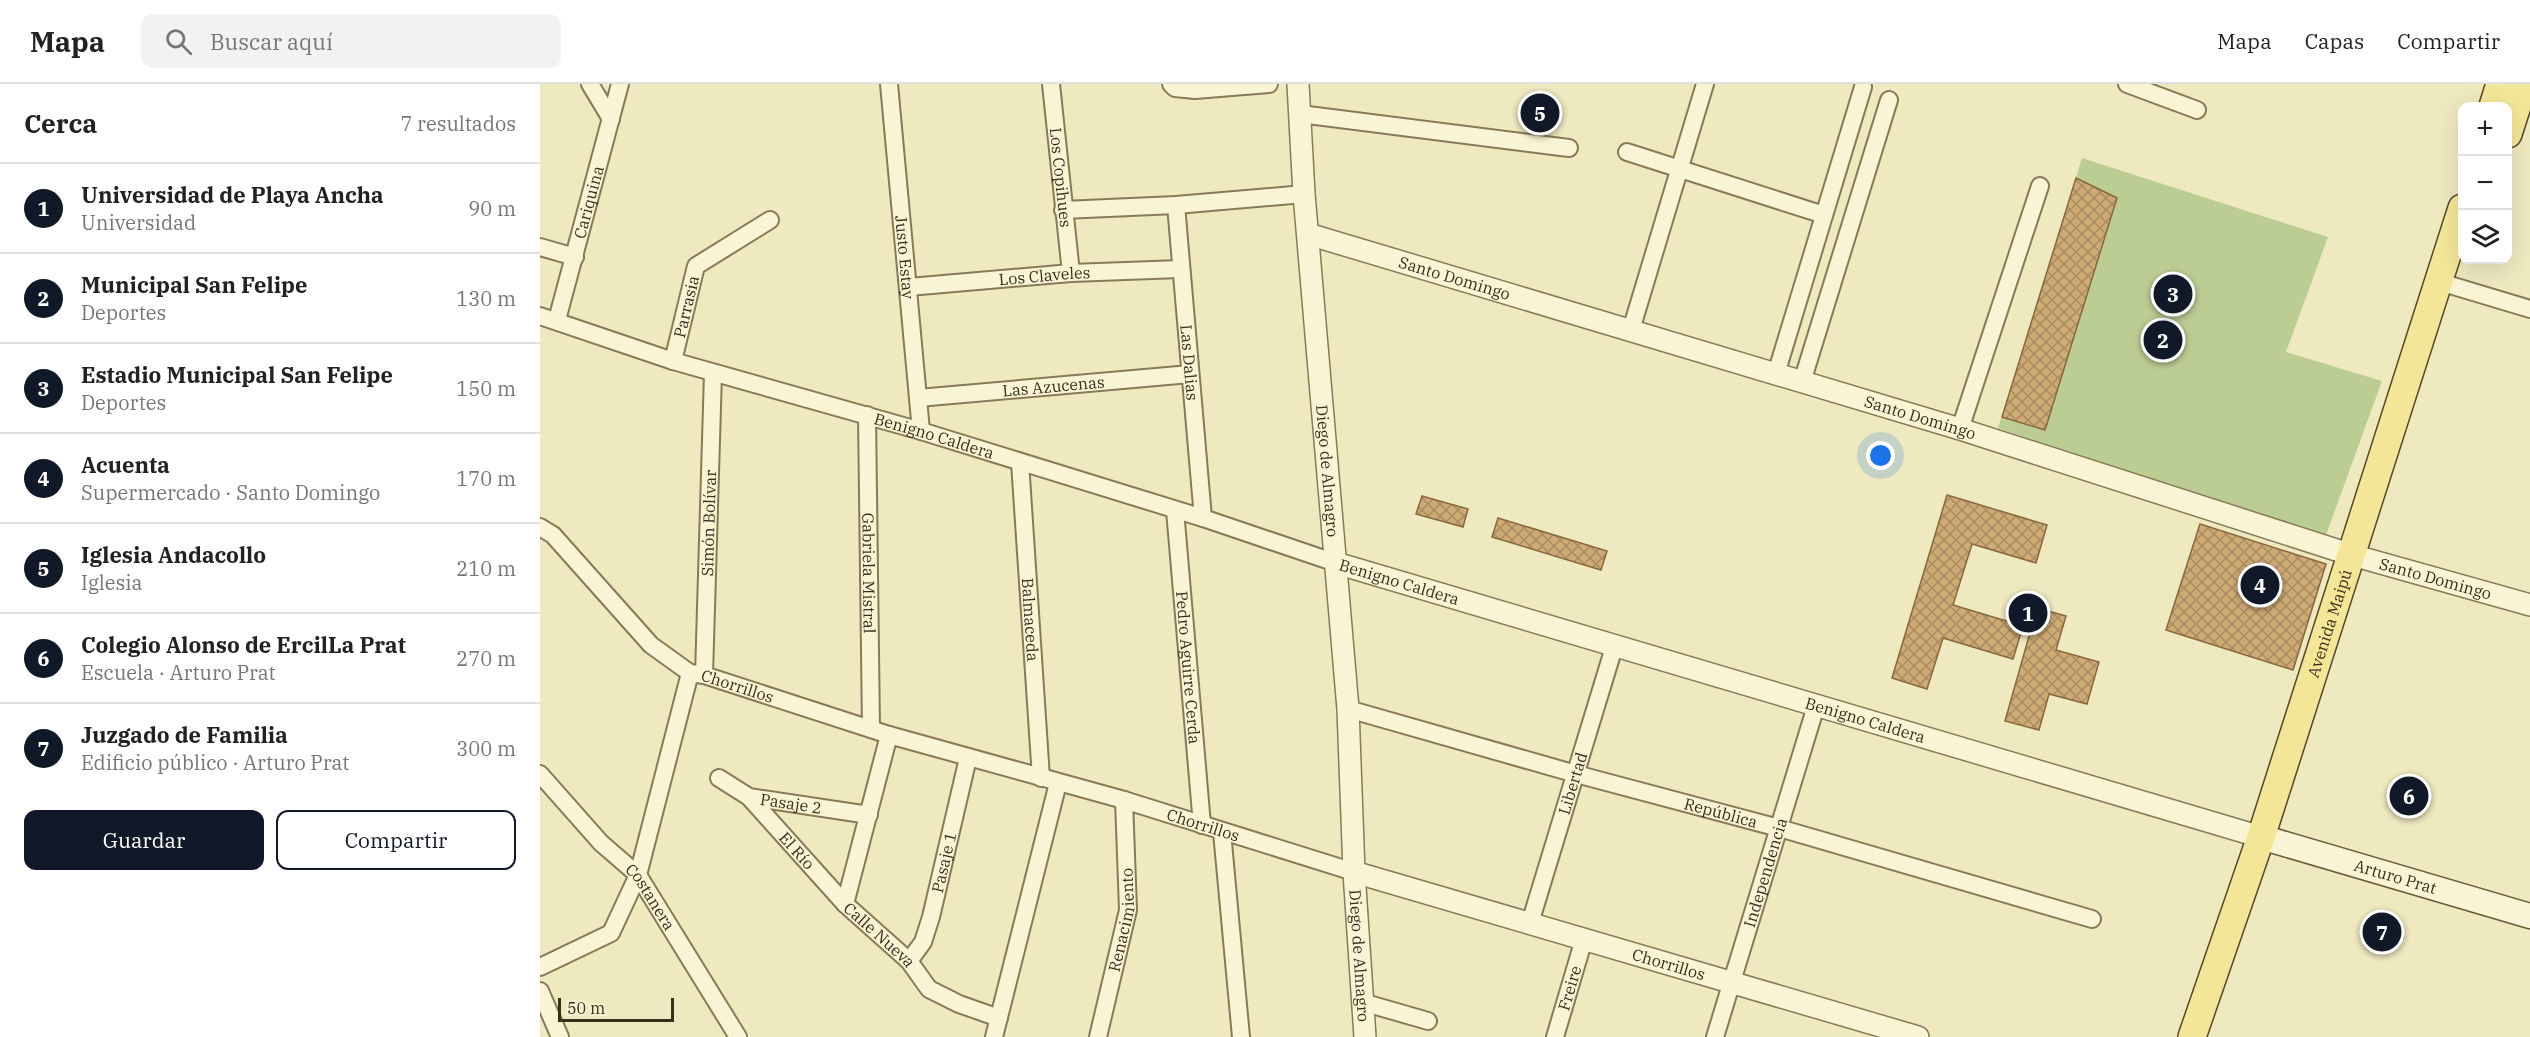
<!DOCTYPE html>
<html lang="es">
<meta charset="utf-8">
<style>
:root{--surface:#fff;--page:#f2f2f2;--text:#222;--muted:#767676;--line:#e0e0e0;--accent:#111827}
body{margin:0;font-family:"IBM Plex Serif",serif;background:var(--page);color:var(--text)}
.controls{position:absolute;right:18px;top:18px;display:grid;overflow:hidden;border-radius:12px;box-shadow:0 6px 24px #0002}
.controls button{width:54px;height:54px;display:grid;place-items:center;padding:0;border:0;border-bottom:2px solid var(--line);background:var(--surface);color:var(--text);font:30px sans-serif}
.scale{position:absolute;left:18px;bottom:15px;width:116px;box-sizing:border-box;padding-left:6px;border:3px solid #382e1d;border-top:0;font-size:16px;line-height:21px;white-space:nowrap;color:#382e1d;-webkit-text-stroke:4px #f6f2d0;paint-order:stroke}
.you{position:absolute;left:1341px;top:372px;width:21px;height:21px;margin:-15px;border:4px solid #fff;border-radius:50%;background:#1a73e8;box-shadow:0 0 0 9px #1a73e833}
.badge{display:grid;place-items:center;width:39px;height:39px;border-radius:50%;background:var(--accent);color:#fff;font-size:20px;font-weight:700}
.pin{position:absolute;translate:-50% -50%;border:3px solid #fff;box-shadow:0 2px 6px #0006}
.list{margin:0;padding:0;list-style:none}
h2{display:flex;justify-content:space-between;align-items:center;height:78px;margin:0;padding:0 24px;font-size:26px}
h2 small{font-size:20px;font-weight:400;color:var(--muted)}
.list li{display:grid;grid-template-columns:39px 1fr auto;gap:18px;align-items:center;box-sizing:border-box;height:90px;padding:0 24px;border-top:2px solid var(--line)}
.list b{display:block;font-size:22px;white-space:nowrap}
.list p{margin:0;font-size:20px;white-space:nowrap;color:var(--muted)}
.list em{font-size:20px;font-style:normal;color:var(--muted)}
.actions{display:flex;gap:12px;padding:18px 24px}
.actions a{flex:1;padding:14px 0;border:2px solid var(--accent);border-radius:12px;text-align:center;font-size:21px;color:var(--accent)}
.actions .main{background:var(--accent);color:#fff}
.icon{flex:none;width:33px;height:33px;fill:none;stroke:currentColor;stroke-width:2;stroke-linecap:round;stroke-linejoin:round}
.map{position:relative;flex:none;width:1990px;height:953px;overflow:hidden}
header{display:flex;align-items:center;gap:36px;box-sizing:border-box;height:84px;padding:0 30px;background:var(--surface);border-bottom:2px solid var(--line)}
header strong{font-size:28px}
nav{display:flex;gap:33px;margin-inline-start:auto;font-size:21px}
.search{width:420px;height:54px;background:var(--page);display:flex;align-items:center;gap:15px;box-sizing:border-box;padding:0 21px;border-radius:12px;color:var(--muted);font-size:22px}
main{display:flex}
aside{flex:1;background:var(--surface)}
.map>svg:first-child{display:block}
.green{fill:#bccd94}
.building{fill:url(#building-cross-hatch);stroke:#88683d;stroke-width:1.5}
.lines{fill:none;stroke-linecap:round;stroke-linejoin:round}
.minor-casing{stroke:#887a58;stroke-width:20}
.tertiary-casing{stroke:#887a58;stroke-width:24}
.secondary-casing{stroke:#6a5b3b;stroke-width:27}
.primary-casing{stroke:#56472c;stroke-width:30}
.minor{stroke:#f9f5d4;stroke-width:16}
.tertiary{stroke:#f9f5d4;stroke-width:21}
.secondary{stroke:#f9f5d4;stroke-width:24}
.primary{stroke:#f3e797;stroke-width:27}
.labels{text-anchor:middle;stroke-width:4.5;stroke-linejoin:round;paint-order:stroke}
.street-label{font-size:16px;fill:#382e1d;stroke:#f6f2d0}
</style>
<header>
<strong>Mapa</strong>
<div class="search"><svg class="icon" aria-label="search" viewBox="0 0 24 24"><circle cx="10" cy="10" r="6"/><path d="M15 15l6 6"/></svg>Buscar aquí</div>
<nav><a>Mapa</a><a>Capas</a><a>Compartir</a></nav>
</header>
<main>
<aside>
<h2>Cerca<small>7 resultados</small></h2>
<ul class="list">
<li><span class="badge">1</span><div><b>Universidad de Playa Ancha</b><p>Universidad</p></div><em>90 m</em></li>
<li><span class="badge">2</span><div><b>Municipal San Felipe</b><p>Deportes</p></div><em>130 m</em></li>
<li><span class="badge">3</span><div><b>Estadio Municipal San Felipe</b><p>Deportes</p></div><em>150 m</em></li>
<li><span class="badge">4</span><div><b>Acuenta</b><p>Supermercado · Santo Domingo</p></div><em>170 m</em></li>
<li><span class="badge">5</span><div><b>Iglesia Andacollo</b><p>Iglesia</p></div><em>210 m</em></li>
<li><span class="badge">6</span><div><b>Colegio Alonso de ErcilLa Prat</b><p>Escuela · Arturo Prat</p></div><em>270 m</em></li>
<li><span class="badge">7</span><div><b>Juzgado de Familia</b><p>Edificio público · Arturo Prat</p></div><em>300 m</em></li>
</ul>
<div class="actions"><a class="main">Guardar</a><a>Compartir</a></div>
</aside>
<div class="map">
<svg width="1990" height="953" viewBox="0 0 1990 953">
<defs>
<pattern id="building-cross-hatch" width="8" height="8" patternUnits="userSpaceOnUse" patternTransform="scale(1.5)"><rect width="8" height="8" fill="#ceaa75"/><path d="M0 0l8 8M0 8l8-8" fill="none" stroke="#a88b5f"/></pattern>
</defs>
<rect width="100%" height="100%" fill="#efe9c0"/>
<path class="green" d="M1542 74 1788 153 1746 268 1842 297 1785 454 1498 368 1501 359 1458 344Z"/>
<g class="building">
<path d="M1536 94 1577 114 1505 346 1462 333Z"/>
<path d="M1407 411 1507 441 1496 479 1432 460 1413 521 1483 542 1473 575 1403 554 1387 605 1352 594Z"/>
<path d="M882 412 928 425 923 443 876 430Z"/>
<path d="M958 434 1067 467 1061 486 952 453Z"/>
<path d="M1660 440 1786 480 1753 586 1626 546Z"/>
<path d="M1497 524 1526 532 1516 566 1559 578 1547 620 1509 610 1499 646 1465 637Z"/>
</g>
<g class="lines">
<g class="minor-casing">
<g id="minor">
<path d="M50 0 71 35"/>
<path id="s1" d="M349 0 381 347"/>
<path id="s2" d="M511 0 531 189"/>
<path d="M631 0 635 4 655 6 729 0"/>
<path d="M1587 0 1657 26"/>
<path d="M760 30 1029 64"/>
<path d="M1087 68 1284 131"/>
<path id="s3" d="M636 121 663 434"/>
<path d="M523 126 636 121 764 110"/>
<path d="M0 163 35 173"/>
<path d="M1900 198 1990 225"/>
<path id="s4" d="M369 203 531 189 640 185"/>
<path id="s5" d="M0 232 133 277 381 347 663 434 796 479"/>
<path id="s6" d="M17 236 80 0"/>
<path d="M1091 246 1165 0"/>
<path id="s7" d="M133 277 156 182 230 136"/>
<path d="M1236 290 1323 3"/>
<path d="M1262 298 1349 16"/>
<path id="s8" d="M378 314 650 290"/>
<path id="s9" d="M327 331 331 645"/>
<path d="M1420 345 1500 102"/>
<path id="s10" d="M480 378 501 694"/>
<path id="s11" d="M635 426 662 741"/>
<path id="s12" d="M0 443 13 451 111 561 150 589 164 591 349 651 584 716 814 788"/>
<path id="s13" d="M164 591 173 289"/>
<path id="s14" d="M808 625 1036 690 1239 744 1552 835"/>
<path id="s15" d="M0 690 61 759 98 791 198 953"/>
<path id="s16" d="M179 694 209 713 329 731"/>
<path id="s17" d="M209 713 305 820 369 877 389 905 419 920 459 934"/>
<path d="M682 748 701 953"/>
<path d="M305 820 349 651"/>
<path id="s18" d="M990 839 1075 560"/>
<path id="s19" d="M369 877 383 858 391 833 428 674"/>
<path d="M0 883 71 849 98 791 150 589"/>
<path d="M0 907 20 953"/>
<path d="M822 918 888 937"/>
<path d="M454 953 518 699"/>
<path id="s20" d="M558 953 588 826 584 716"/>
<path id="s21" d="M1015 953 1044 855"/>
<path id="s22" d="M1175 953 1276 622"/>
</g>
</g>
<g class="tertiary-casing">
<g id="tertiary">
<path id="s23" d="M758 0 764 110 808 625 814 788 825 953"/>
<path id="s24" d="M768 150 1420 345 1812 471 1990 521"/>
<path id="s25" d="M796 479 1721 753"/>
<path id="s26" d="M814 788 1378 953"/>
</g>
</g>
<g class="secondary-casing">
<g id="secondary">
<path id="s27" d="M1721 753 1990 832"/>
</g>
</g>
<g class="primary-casing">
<g id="primary">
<path d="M1953 22 1960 0"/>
<path d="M1968 50 1984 0"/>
<path id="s28" d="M1652 953 1721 753 1922 124"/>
</g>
</g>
<use href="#minor" class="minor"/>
<use href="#tertiary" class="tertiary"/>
<use href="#secondary" class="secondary"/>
<use href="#primary" class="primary"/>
</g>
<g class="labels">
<g class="street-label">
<text dy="6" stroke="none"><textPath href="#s2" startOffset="94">Los Copihues</textPath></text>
<text dy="6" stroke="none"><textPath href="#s6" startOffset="122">Cariquina</textPath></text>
<text dy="6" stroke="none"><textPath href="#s1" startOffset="174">Justo Estay</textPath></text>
<text dy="6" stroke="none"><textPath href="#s4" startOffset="136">Los Claveles</textPath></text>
<text dy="6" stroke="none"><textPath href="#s24" startOffset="153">Santo Domingo</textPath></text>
<text dy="6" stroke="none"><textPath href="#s7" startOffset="56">Parrasia</textPath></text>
<text dy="6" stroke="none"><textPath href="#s3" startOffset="158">Las Dalias</textPath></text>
<text dy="6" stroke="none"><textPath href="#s8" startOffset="136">Las Azucenas</textPath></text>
<text dy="6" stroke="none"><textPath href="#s24" startOffset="639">Santo Domingo</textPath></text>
<text dy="6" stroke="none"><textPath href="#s5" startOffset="412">Benigno Caldera</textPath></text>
<text dy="6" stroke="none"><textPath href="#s23" startOffset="388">Diego de Almagro</textPath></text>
<text dy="6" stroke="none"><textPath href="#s13" startOffset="152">Simón Bolívar</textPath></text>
<text dy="6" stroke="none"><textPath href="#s9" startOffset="158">Gabriela Mistral</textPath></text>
<text dy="6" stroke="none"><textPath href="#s24" startOffset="1179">Santo Domingo</textPath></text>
<text dy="6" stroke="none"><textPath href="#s25" startOffset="66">Benigno Caldera</textPath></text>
<text dy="6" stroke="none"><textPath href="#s10" startOffset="158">Balmaceda</textPath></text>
<text dy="6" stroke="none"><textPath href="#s28" startOffset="436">Avenida Maipú</textPath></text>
<text dy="6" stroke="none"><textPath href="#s11" startOffset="158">Pedro Aguirre Cerda</textPath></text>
<text dy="6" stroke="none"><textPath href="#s12" startOffset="260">Chorrillos</textPath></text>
<text dy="6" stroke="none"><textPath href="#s25" startOffset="552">Benigno Caldera</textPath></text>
<text dy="6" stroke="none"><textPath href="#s18" startOffset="146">Libertad</textPath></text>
<text dy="6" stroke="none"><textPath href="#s16" startOffset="78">Pasaje 2</textPath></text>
<text dy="6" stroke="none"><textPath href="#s14" startOffset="387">República</textPath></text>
<text dy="6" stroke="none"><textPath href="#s12" startOffset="746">Chorrillos</textPath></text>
<text dy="6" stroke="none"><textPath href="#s17" startOffset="72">El Río</textPath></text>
<text dy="6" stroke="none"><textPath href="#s19" startOffset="106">Pasaje 1</textPath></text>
<text dy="6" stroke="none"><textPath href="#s22" startOffset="172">Independencia</textPath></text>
<text dy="6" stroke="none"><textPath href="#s27" startOffset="140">Arturo Prat</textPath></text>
<text dy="6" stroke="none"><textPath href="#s15" startOffset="166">Costanera</textPath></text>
<text dy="6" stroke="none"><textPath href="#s20" startOffset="120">Renacimiento</textPath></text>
<text dy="6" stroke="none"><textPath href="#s17" startOffset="190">Calle Nueva</textPath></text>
<text dy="6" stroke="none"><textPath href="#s23" startOffset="874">Diego de Almagro</textPath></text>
<text dy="6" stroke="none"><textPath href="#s26" startOffset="328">Chorrillos</textPath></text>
<text dy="6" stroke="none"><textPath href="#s21" startOffset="51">Freire</textPath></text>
</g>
</g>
</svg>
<div class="controls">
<button>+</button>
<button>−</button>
<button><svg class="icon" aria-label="layers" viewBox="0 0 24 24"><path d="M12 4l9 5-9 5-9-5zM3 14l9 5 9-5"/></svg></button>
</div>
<div class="scale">50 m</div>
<div class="you"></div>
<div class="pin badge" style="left:1488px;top:529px">1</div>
<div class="pin badge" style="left:1623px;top:256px">2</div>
<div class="pin badge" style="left:1633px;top:210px">3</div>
<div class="pin badge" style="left:1720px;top:501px">4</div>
<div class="pin badge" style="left:1000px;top:29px">5</div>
<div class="pin badge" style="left:1869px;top:712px">6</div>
<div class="pin badge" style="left:1842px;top:848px">7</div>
</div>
</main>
